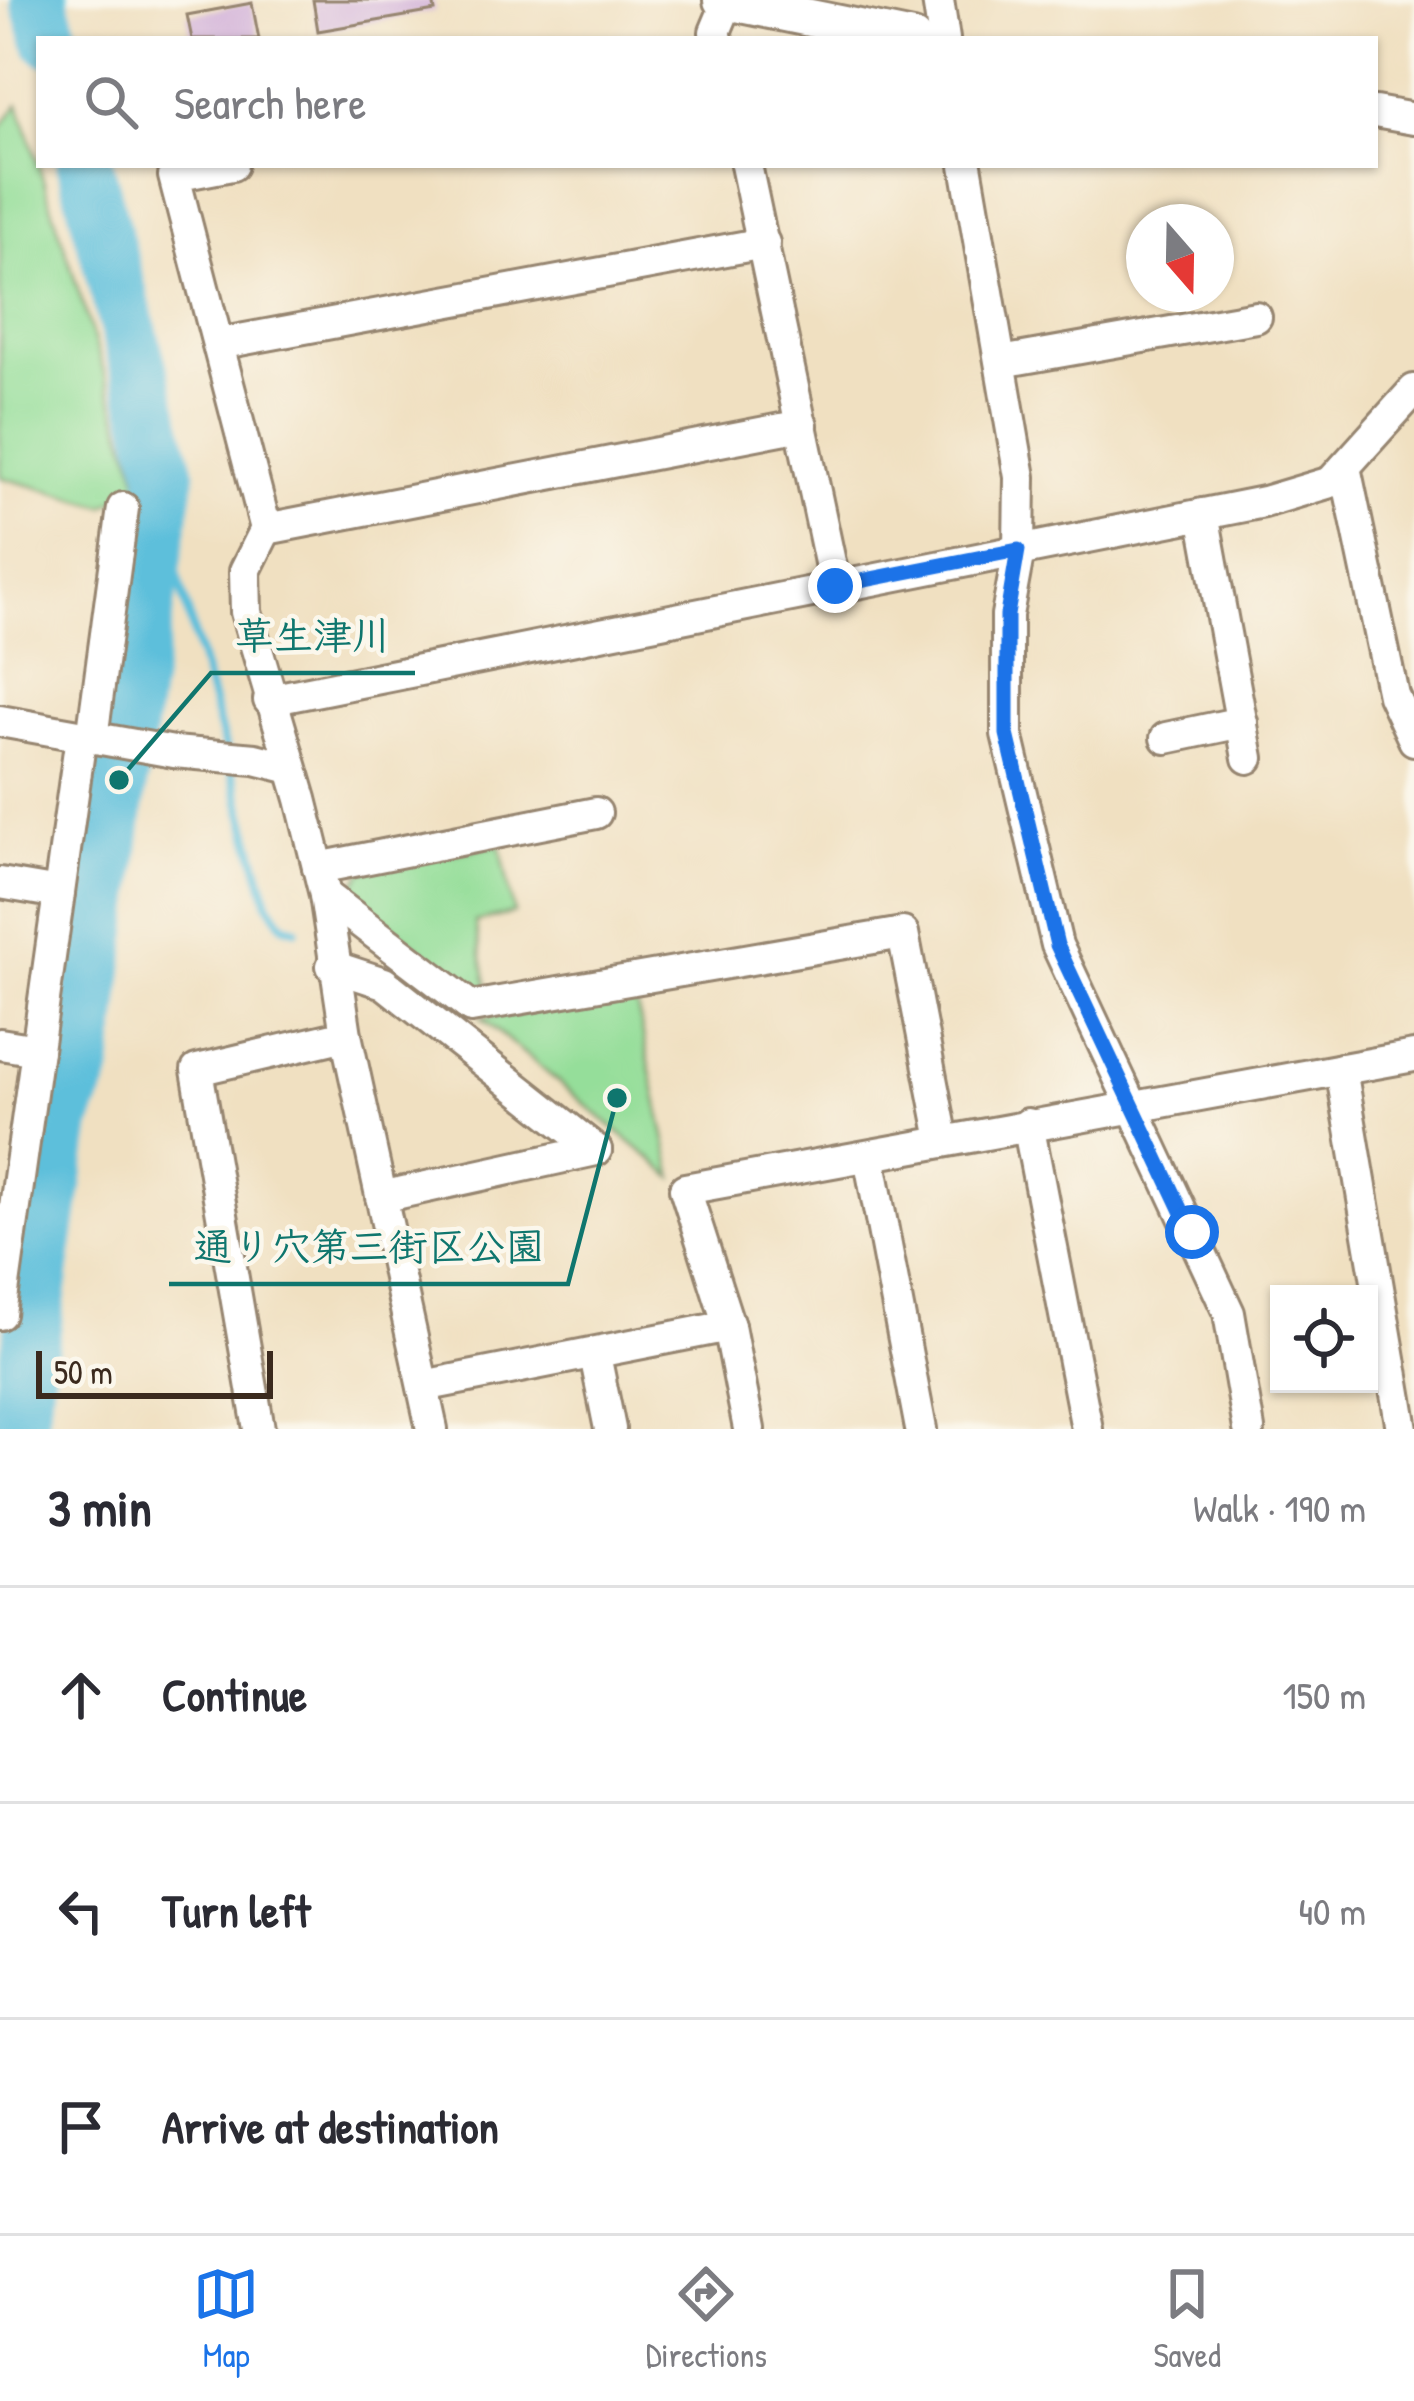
<!DOCTYPE html>
<meta charset="utf-8">
<style>
:root{--surface:#fff;--page:#f7f7f7;--text:#2b2b33;--muted:#7c7c81;--line:#e1e1e2;--accent:#1a73e8}
body{margin:0;font-family:"Patrick Hand","Klee One",sans-serif;background:var(--page);color:var(--text)}
.controls{position:absolute;right:36px;bottom:36px;display:grid;overflow:hidden;border-radius:0px;box-shadow:0 3px 9px #0004}
.controls button{width:108px;height:108px;display:grid;place-items:center;padding:0;border:0;border-bottom:3px solid var(--line);background:var(--surface);color:var(--text);font:60px sans-serif}
.compass{position:absolute;left:1126px;top:204px;width:108px;height:108px;border-radius:50%;background:var(--surface);box-shadow:0 3px 9px #0004;rotate:160deg}
.scale{position:absolute;left:36px;bottom:30px;width:237px;box-sizing:border-box;padding-left:12px;border:6px solid #3b2a1e;border-top:0;font-size:33px;line-height:42px;white-space:nowrap;color:#3b2a1e;-webkit-text-stroke:9px #fbf7ec;paint-order:stroke}
.stop{position:absolute;width:36px;height:36px;margin:-27px;border:9px solid #1a73e8;border-radius:50%;background:#fff}
.stop.end{background:#1a73e8;border-color:#fff;box-shadow:0 3px 12px #0008}
.list{margin:0;padding:0;list-style:none}
h2{display:flex;justify-content:space-between;align-items:center;height:156px;margin:0;padding:0 48px;font-size:51px}
h2 small{font-size:39px;font-weight:400;color:var(--muted)}
.list li{display:grid;grid-template-columns:78px 1fr auto;gap:36px;align-items:center;box-sizing:border-box;height:216px;padding:0 48px;border-top:3px solid var(--line)}
.list b{display:block;font-size:45px;white-space:nowrap}
.list em{font-size:39px;font-style:normal;color:var(--muted)}
.icon{flex:none;width:66px;height:66px;fill:none;stroke:currentColor;stroke-width:2;stroke-linecap:round;stroke-linejoin:round}
.map{position:relative;flex:none;width:1414px;height:1429px;overflow:hidden}
.search{position:absolute;background:var(--surface);box-shadow:0 3px 9px #0004;left:36px;right:36px;top:36px;height:132px;display:flex;align-items:center;gap:30px;box-sizing:border-box;padding:0 42px;border-radius:0px;color:var(--muted);font-size:45px}
.sheet{height:804px;background:var(--surface)}
nav{display:flex;justify-content:space-around;align-items:center;box-sizing:border-box;height:168px;border-top:3px solid var(--line);background:var(--surface);font-size:33px;color:var(--muted)}
nav a{display:grid;justify-items:center;gap:6px}
nav .on{color:var(--accent)}
.map>svg:first-child{display:block}
.green{fill:#95de9a;stroke:#68845c;stroke-width:3}
.lines{fill:none;stroke-linecap:round;stroke-linejoin:round}
.stream{stroke:#5dbfdb;stroke-width:9}
.river{stroke:#5dbfdb;stroke-width:57}
.building{fill:#d3b3d9}
.minor-casing{stroke:#968570;stroke-width:36}
.tertiary-casing{stroke:#968570;stroke-width:42}
.minor{stroke:#fff;stroke-width:30}
.tertiary{stroke:#fff;stroke-width:36}
.route{stroke:#1a73e8;stroke-width:15}
.leader{fill:none;stroke:#0f766e;stroke-width:4.5}
.callout-dot{fill:#0f766e;stroke:#fbf7ec;stroke-width:4.5}
.callout-label{font-size:39px;text-anchor:middle;font-weight:bold;fill:#0f766e;stroke:#fbf7ec;stroke-width:9;stroke-linejoin:round;paint-order:stroke}
</style>
<div class="map">
<svg width="1414" height="1429" viewBox="0 0 1414 1429">
<rect width="100%" height="100%" fill="#fbf7ec"/>
<filter id="ink" filterUnits="userSpaceOnUse"><feTurbulence type="fractalNoise" baseFrequency=".00833" numOctaves="2"/><feDisplacementMap in="SourceGraphic" scale="24" xChannelSelector="R" yChannelSelector="G"/><feConvolveMatrix kernelMatrix="1 2 1 2 8 2 1 2 1" color-interpolation-filters="sRGB"/></filter>
<filter id="wash" filterUnits="userSpaceOnUse"><feTurbulence type="fractalNoise" baseFrequency=".004" numOctaves="4" result="noise"/><feDisplacementMap in="SourceGraphic" scale="48" xChannelSelector="R" yChannelSelector="G"/><feGaussianBlur stdDeviation="2.7" result="paint"/><feColorMatrix in="noise" values="0 0 0 0 0 0 0 0 0 0 0 0 0 0 0 0 0 1.4 0 .05"/><feComposite in="paint" operator="in"/></filter>
<g filter="url(#wash)">
<rect width="100%" height="100%" fill="#f0e0c1"/>
<g class="green">
<path d="M19 104 141 488 104 506 0 477V127Z"/>
<path d="M500 844 514 913 475 922 488 990H470L350 892 363 871Z"/>
<path d="M635 997 674 1178 481 1018Z"/>
</g>
<g class="lines">
<path class="stream" d="M161 515 268 903 283 925 296 929"/>
<g class="river">
<path d="M39 0 51 39"/>
<path d="M18 1429 63 1120 83 1070 119 780 167 476 85 165"/>
</g>
</g>
<g id="blocks">
<g class="building">
<path d="M313 0H433L435 11 318 31Z"/>
<path d="M252 3 259 39H192L187 15Z"/>
</g>
</g>
</g>
<g filter="url(#ink)">
<use href="#blocks" fill-opacity="0" stroke="#968570" stroke-width="3"/>
<g class="lines">
<g class="minor-casing">
<g id="minor">
<path d="M938 0 944 39"/>
<path d="M717 39 715 32 728 1"/>
<path d="M1375 112 1414 119"/>
<path d="M232 165 174 176 266 529 245 571 246 612 301 799 325 895 346 1035 432 1429"/>
<path d="M746 165 835 586"/>
<path d="M966 165 1020 477 1019 550 1007 615V734L1057 945 1229 1313 1249 1429"/>
<path d="M218 344 764 243"/>
<path d="M1001 362 1256 317"/>
<path d="M1345 467 1393 695 1414 740"/>
<path d="M1203 514 1248 758"/>
<path d="M266 529 802 425"/>
<path d="M269 700 1264 502 1331 482 1414 390"/>
<path d="M0 721 174 752 255 759 291 768"/>
<path d="M92 738 123 508"/>
<path d="M1166 738 1242 722"/>
<path d="M318 868 596 813"/>
<path d="M0 883 59 893"/>
<path d="M325 895 471 1007 903 933 943 1140"/>
<path d="M332 966 384 983 596 1150"/>
<path d="M0 1044 37 1050"/>
<path d="M1341 1069 1402 1429"/>
<path d="M1028 1124 1087 1429"/>
<path d="M869 1156 921 1429"/>
<path d="M381 1197 596 1150"/>
<path d="M0 1314 81 736"/>
<path d="M595 1355 610 1429"/>
<path d="M423 1386 729 1326"/>
<path d="M259 1429 197 1070 346 1035"/>
<path d="M749 1429 729 1326 685 1189 1414 1056"/>
</g>
</g>
<g class="tertiary-casing">
<path id="tertiary" d="M722 0 913 39"/>
</g>
<use href="#minor" class="minor"/>
<use href="#tertiary" class="tertiary"/>
</g>
</g>
<g class="lines" filter="url(#ink)">
<path class="route" d="M835 586 1018 550 1007 615V734L1057 945 1192 1232"/>
</g>
<path class="leader" d="M119 780L211 673H415M617 1098L568 1284H169"/>
<g class="callout-dot">
<circle cx="119" cy="780" r="12"/>
<circle cx="617" cy="1098" r="12"/>
</g>
<g class="callout-label">
<text x="313" y="649">草生津川</text>
<text x="369" y="1260">通り穴第三街区公園</text>
</g>
</svg>
<div class="controls">
<button><svg class="icon" aria-label="locate" viewBox="0 0 24 24"><circle cx="12" cy="12" r="6"/><path d="M12 2v4M12 18v4M2 12h4M18 12h4"/></svg></button>
</div>
<svg class="compass" viewBox="-18 -18 36 36"><path d="M0-13l5 13h-10z" fill="#e53935"/><path d="M0 13l5-13h-10z" fill="#7c7c81"/></svg>
<div class="scale">50 m</div>
<div class="stop" style="left:1192px;top:1232px"></div>
<div class="stop end" style="left:835px;top:586px"></div>
<div class="search"><svg class="icon" aria-label="search" viewBox="0 0 24 24"><circle cx="10" cy="10" r="6"/><path d="M15 15l6 6"/></svg>Search here</div>
</div>
<section class="sheet">
<h2>3 min<small>Walk · 190 m</small></h2>
<ul class="list">
<li><svg class="icon" aria-label="ahead" viewBox="0 0 24 24"><path d="M12 20V5M6 11l6-6 6 6"/></svg><div><b>Continue</b></div><em>150 m</em></li>
<li><svg class="icon" aria-label="left" viewBox="0 0 24 24"><path d="M17 20v-9H6M10 6l-5 5 5 5"/></svg><div><b>Turn left</b></div><em>40 m</em></li>
<li><svg class="icon" aria-label="arrive" viewBox="0 0 24 24"><path d="M6 21V4h12l-3 4 3 4H6"/></svg><div><b>Arrive at destination</b></div></li>
</ul>
</section>
<nav>
<a class="on"><svg class="icon" aria-label="map" viewBox="0 0 24 24"><path d="M3 6l6-2 6 2 6-2v14l-6 2-6-2-6 2zM9 4v14M15 6v14"/></svg>Map</a>
<a><svg class="icon" aria-label="directions" viewBox="0 0 24 24"><path d="M12 3l9 9-9 9-9-9zM9 14v-3h6M13 9l2 2-2 2"/></svg>Directions</a>
<a><svg class="icon" aria-label="saved" viewBox="0 0 24 24"><path d="M7 4h10v16l-5-4-5 4z"/></svg>Saved</a>
</nav>
